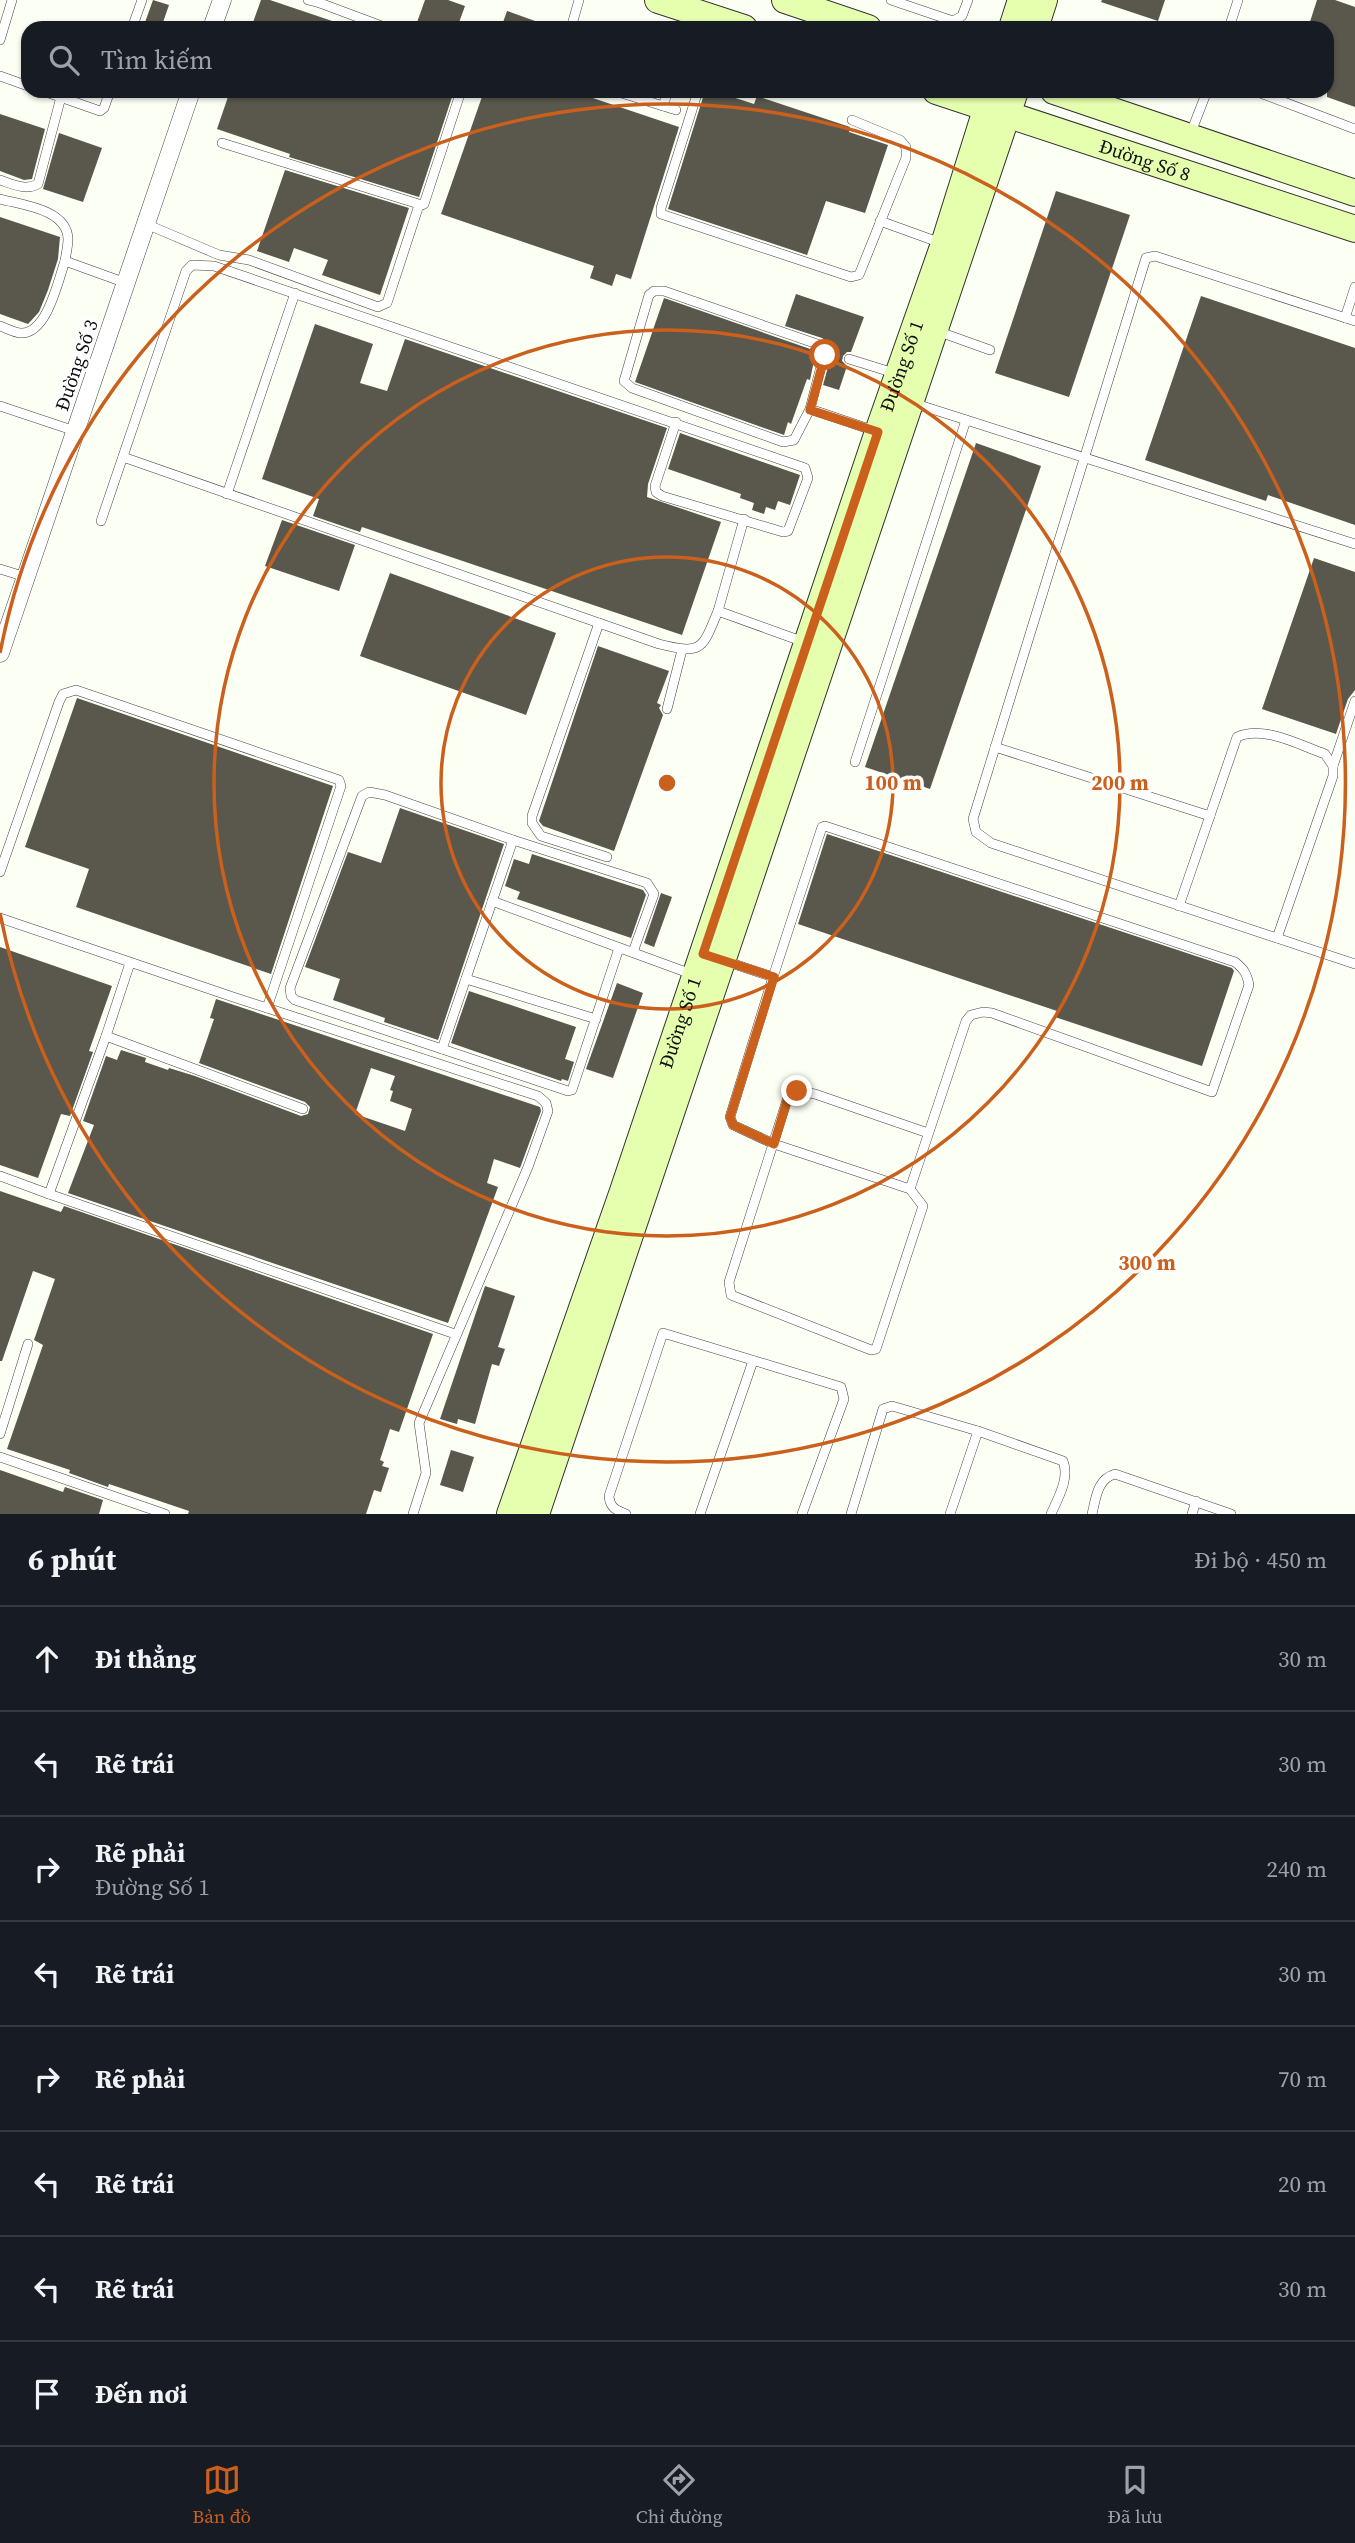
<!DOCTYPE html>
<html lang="vi">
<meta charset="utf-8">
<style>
:root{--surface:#171b24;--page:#242831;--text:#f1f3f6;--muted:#9ea1a6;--line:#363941;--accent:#cb601d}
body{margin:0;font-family:"Source Serif 4",serif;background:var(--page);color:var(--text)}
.stop{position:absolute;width:21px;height:21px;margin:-16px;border:5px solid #cb601d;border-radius:50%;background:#fff}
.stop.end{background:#cb601d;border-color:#fff;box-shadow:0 2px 7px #0008}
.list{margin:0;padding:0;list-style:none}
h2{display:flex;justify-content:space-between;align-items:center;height:91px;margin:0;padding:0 28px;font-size:30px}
h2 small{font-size:23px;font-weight:400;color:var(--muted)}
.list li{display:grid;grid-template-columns:46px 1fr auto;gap:21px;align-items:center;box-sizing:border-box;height:105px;padding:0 28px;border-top:2px solid var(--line)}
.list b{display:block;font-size:26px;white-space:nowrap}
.list p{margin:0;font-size:23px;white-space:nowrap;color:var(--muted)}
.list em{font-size:23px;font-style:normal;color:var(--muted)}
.icon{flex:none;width:38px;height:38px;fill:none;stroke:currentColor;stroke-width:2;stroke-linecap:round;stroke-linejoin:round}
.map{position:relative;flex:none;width:1355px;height:1514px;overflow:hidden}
.search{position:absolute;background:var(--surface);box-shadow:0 2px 5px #0004;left:21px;right:21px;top:21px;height:77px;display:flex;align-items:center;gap:18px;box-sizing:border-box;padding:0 24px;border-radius:21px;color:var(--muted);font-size:26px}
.sheet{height:931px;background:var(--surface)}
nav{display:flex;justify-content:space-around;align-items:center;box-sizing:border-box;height:98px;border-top:2px solid var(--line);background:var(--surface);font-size:19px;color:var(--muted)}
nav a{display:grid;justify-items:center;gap:4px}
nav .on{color:var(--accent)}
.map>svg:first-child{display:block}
.building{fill:#5a574c;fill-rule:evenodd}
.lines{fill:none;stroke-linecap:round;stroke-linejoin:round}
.lane-casing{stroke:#434343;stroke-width:10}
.street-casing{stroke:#434343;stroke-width:19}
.secondary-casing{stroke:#323232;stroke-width:28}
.lane{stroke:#fff;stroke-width:9}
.street{stroke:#fff;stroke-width:18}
.secondary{stroke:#e5ffaf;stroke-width:26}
.route{stroke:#cb601d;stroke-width:9}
.ring{fill:none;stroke:#cb601d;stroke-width:3.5}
.labels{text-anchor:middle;stroke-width:7;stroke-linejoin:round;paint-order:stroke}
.street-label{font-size:19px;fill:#101010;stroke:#fff}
.centre{fill:#cb601d;stroke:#fff;stroke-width:3.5}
.ring-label{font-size:21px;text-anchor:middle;font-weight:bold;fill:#cb601d;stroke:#fff;stroke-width:7;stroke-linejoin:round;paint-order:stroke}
</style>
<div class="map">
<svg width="1355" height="1514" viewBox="0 0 1355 1514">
<rect width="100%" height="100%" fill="#fcfff4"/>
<g class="building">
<path d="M153 0 169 5 161 28H143Z"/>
<path d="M261 0H270L347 26 346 28H251Z"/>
<path d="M425 0H448L465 6 457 28H415Z"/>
<path d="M1102 0H1165L1158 21 1101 2Z"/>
<path d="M1317 0H1335L1355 7V107L1327 97V28H1308Z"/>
<path d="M507 11 549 26V28H501Z"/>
<path d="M230 91H454L419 197 289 157 290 154 217 129Z"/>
<path d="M484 91H572L679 127 631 279 616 274 612 286 590 278 594 266 441 214Z"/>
<path d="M705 91H714L754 104 757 96 850 127 849 132 888 145 865 213 826 201 807 255 668 209Z"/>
<path d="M0 114 45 129 32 179 24 180 0 171Z"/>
<path d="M59 133 102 148 83 202 43 189Z"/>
<path d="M285 170 409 208 380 295 322 275 328 260 294 248 289 262 257 251Z"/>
<path d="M1056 191 1130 215 1069 397 995 373Z"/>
<path d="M0 217 60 237 58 259 48 290 39 312 28 324 0 314Z"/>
<path d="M796 294 864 317 851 352H847L843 356 842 361 847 366 839 390 823 385 830 360 838 356 837 349 822 338 785 326Z"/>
<path d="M1201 296 1355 348V525L1268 495 1266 501 1145 460Z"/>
<path d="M664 298 816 351 810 380 807 379 791 424 788 422 784 435 635 382Z"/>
<path d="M315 324 373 344 360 383 387 391 405 339 667 428 648 484 647 497 721 522 682 635 362 527 360 532 313 516 319 499 262 479Z"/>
<path d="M680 433 800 475 790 505 778 501 775 510 766 507 764 514 752 510 754 503 740 498 741 494 668 469Z"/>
<path d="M976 443 1041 466 930 789 865 767Z"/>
<path d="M282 520 355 545 339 591 265 566Z"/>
<path d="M1314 558 1355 572V690L1348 699 1336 734 1262 709Z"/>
<path d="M390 573 556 633 526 715 360 656Z"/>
<path d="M598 646 669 671 657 703 661 705 659 708 663 715 614 851 543 826 539 821Z"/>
<path d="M77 698 333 786 271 974 76 907 89 869 25 847Z"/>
<path d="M400 808 504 844 438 1040 384 1022 385 1018 333 1000 340 979 305 967 348 852 381 863Z"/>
<path d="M827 834 1232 968 1234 971 1202 1066 1055 1017 1057 1011 798 924Z"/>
<path d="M532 854 643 890 646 895 631 938 517 899 520 892 505 886 514 859 529 864Z"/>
<path d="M661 893 672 897 654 947 644 943Z"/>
<path d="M0 947 112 986 89 1051 93 1052 70 1116 61 1114 38 1178 0 1165Z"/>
<path d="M617 983 643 993 613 1078 586 1069Z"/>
<path d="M469 991 576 1027 565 1059 574 1062 568 1081 562 1079 561 1081 451 1043Z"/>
<path d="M216 999 540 1107 541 1111 520 1168 494 1159 487 1183 498 1187 448 1323 68 1193 94 1125 83 1121 106 1056 117 1060 121 1050 146 1058 145 1062 168 1070 169 1068 195 1076 301 1116 308 1114 310 1107 305 1102 199 1063 214 1019 210 1018ZM371 1068 395 1076 390 1090 393 1091 390 1101 412 1109 405 1131 355 1114Z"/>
<path d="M0 1191 61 1212 64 1206 433 1334 399 1432 390 1429 380 1460 384 1462 382 1466 389 1468 381 1492 374 1490 366 1514H188L189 1511 109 1484 108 1487 69 1473 70 1470 7 1449 43 1345 34 1340 55 1279 33 1271 2 1361H0Z"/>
<path d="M485 1286 515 1296 498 1347 505 1349 499 1366 492 1364 475 1424 458 1419 457 1424 440 1419Z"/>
<path d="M451 1450 474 1457 463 1492 440 1485Z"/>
<path d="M0 1470 63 1492 65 1487 103 1500 99 1514H0Z"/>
</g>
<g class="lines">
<g class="lane-casing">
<g id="lane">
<path d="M308 0 320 3"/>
<path d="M321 0 320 3 387 28"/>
<path d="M891 0 953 21 962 16 968 0"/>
<path d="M132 28 142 0"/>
<path d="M571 28 579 0"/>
<path d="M1229 28 1238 0"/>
<path d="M0 40 12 0"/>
<path d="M0 76 28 86"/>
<path d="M43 91 100 111 104 108 110 91"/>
<path d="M615 91 676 110"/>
<path d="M698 91 661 208V214L851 277 859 275 906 158V147L900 140 852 120"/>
<path d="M1255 91 1355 129"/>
<path d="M663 106 668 91"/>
<path d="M1190 135 1207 91"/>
<path d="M222 143 422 205 424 204 461 91"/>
<path d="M0 180C12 184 26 191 38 184L61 97"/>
<path d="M0 199C22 205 67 209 68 239 68 246 66 254 65 261"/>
<path d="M880 221 941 243"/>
<path d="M146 224 219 255 249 260 378 307 387 303 419 205"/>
<path d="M1345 318 1355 287"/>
<path d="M1355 321 1155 256 1146 258 973 819 976 832 991 843 1355 964"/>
<path d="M0 326C6 328 15 333 21 333 47 334 58 281 65 261L126 283"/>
<path d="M937 331 990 350"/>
<path d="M825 351 810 409 794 440 783 442 632 388 624 381 649 295 654 291H664L820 345 825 351 832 353"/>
<path d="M849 359 894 373"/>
<path d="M913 403 1355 544"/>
<path d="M0 406 75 431"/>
<path d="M810 409 875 431"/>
<path d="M123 457 659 644C703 655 702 649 718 611"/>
<path d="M227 494 295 293"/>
<path d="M744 519 718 611 804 642"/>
<path d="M101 521 186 271 192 265 214 266 805 468 808 478 788 531 783 532 662 496 656 492 655 486 676 422"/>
<path d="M0 569 26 577"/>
<path d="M599 623 532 816V823L541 836 607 857"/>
<path d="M667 709 682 650"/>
<path d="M995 747 1210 816"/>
<path d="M855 762 966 420"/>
<path d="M1333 766 1355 701"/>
<path d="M0 872 59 702 63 694 76 690 339 780 341 786 267 1008"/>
<path d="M492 901 694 975"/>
<path d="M1179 906 1237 737C1264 725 1299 745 1325 754L1333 766V776L1277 938"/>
<path d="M0 918 233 997 538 1096 546 1103 548 1111 528 1167 419 1423 426 1473 413 1514"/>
<path d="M619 948 572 1090 568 1091 442 1049 513 840 647 883 654 894 633 952"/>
<path d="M725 961 773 977 730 1117 733 1125 774 1144 910 1189 923 1206 876 1349 871 1350 731 1295 729 1282 789 1094 797 1091 815 1094 928 1133"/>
<path d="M130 963 106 1036 303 1109"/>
<path d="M773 977 822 827 825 826 1235 962C1244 969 1247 974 1249 985L1212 1092 992 1013 983 1012 971 1015 966 1021 910 1189"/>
<path d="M466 979 596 1019"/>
<path d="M442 1049 295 1000 291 996 290 988 362 796 369 792 385 795 513 840"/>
<path d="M0 1176 49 1194 106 1036"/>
<path d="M49 1194 455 1334"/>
<path d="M0 1434 28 1344"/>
<path d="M0 1457 165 1514"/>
<path d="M626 1514C616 1510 610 1508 609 1496L663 1333 841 1387 844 1399 802 1514"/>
<path d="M700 1514 753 1361"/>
<path d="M851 1514 883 1409 892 1406 978 1431 1063 1461C1070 1478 1058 1498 1051 1514"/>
<path d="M950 1514 978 1431"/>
<path d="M1092 1514C1096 1498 1097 1479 1115 1474L1231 1514"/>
<path d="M1192 1514 1196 1501"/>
</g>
</g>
<g class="street-casing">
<g id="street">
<path d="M212 28 222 0"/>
<path d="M0 653 191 91"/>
</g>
</g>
<g class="secondary-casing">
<g id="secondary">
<path d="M658 0 744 28"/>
<path d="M785 0 868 28"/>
<path d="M1012 28 1021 0"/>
<path d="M1035 28 1044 0"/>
<path id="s1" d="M936 91 1355 229"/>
<path d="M1054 91 1355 193"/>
<path id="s2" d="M510 1514 623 1191 878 432 944 244 992 91"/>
<path d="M536 1514 1015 91"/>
</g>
</g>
<use href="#lane" class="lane"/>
<use href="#street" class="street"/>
<use href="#secondary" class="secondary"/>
</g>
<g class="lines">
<path class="route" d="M797 1091 789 1094 774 1144 733 1125 730 1117 774 977 703 954 878 432 810 410 825 355"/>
</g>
<g class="ring">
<circle cx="667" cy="783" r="226"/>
<circle cx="667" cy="783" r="453"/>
<path d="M0 653A679 679 0 1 1 0 913"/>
</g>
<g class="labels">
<g class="street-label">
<text dy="7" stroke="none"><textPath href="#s1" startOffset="220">Đường Số 8</textPath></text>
<text transform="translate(76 365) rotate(-71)" y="7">Đường Số 3</text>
<text dy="7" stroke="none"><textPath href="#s2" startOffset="1213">Đường Số 1</textPath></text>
<text dy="7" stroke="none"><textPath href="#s2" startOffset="520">Đường Số 1</textPath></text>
</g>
</g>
<circle cx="667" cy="783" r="10" class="centre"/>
<g class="ring-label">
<text x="893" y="790">100 m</text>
<text x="1120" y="790">200 m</text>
<text x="1147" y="1270">300 m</text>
</g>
</svg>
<div class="stop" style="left:825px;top:355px"></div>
<div class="stop end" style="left:797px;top:1091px"></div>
<div class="search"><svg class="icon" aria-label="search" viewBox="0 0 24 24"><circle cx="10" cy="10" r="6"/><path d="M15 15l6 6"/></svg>Tìm kiếm</div>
</div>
<section class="sheet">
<h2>6 phút<small>Đi bộ · 450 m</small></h2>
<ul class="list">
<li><svg class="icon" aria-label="ahead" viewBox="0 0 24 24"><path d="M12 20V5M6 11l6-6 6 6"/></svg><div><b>Đi thẳng</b></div><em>30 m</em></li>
<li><svg class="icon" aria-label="left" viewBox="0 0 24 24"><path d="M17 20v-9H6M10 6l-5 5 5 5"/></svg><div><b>Rẽ trái</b></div><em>30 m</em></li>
<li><svg class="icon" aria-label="right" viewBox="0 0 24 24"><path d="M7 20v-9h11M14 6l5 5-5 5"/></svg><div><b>Rẽ phải</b><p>Đường Số 1</p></div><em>240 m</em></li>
<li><svg class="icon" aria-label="left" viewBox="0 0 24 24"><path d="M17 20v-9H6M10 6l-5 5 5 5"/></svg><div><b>Rẽ trái</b></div><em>30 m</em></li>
<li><svg class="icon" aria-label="right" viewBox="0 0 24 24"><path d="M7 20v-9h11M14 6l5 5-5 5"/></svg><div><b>Rẽ phải</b></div><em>70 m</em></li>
<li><svg class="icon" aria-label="left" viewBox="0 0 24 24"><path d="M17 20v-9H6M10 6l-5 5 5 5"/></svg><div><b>Rẽ trái</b></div><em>20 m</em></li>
<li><svg class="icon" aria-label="left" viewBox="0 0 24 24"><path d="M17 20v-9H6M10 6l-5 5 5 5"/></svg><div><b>Rẽ trái</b></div><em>30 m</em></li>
<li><svg class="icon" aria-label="arrive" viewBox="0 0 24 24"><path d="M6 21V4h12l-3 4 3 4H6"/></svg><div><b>Đến nơi</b></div></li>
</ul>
</section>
<nav>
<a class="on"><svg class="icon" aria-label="map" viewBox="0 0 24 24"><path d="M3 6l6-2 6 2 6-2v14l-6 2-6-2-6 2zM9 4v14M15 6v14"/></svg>Bản đồ</a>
<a><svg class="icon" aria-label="directions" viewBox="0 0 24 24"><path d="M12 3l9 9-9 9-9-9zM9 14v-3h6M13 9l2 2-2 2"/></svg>Chỉ đường</a>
<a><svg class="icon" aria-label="saved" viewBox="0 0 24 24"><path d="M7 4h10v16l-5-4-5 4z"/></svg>Đã lưu</a>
</nav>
